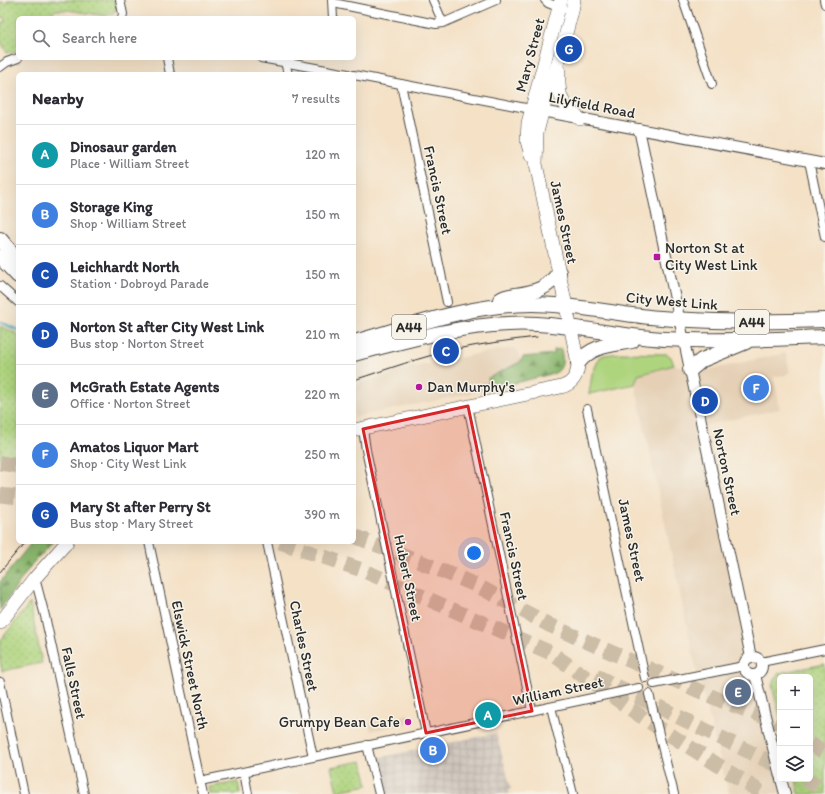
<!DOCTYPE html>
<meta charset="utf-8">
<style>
:root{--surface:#fff;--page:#f2f2f3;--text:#2b2b33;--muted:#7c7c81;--line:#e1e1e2;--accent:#b5179e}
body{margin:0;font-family:Itim,sans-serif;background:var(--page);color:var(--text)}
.controls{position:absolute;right:12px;bottom:12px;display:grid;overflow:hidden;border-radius:6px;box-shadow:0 4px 16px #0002}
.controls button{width:36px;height:36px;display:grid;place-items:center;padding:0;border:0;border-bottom:1px solid var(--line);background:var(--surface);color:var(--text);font:20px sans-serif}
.you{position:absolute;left:474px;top:553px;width:14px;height:14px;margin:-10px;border:3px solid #fff;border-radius:50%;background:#1a73e8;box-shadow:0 0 0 6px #1a73e833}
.badge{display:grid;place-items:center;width:26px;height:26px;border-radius:50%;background:var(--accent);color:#fff;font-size:13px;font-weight:700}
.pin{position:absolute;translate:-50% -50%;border:2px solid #fff;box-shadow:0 1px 4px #0006}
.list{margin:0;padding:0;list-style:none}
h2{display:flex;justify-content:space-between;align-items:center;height:52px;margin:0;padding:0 16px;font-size:17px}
h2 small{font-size:13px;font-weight:400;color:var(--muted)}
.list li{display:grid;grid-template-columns:26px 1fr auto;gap:12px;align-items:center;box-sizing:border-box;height:60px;padding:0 16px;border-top:1px solid var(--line)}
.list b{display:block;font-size:15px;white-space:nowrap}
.list p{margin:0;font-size:13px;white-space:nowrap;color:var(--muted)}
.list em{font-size:13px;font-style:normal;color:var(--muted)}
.icon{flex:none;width:22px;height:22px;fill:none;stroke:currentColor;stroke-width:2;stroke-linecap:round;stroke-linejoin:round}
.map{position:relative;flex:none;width:825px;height:794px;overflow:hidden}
.search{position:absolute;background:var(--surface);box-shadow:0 4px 16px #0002;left:16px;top:16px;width:340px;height:44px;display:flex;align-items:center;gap:10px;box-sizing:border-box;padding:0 14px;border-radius:6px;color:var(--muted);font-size:15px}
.panel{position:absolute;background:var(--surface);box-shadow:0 4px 16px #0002;left:16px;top:72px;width:340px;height:472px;border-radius:6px}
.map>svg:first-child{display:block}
.built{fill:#e5d0b5}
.industrial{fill:url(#industrial-grid)}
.green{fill:#aed47e;stroke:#6c8054}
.forest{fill:url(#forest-firs);stroke:#5a704c}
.park{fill:url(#park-dots);stroke:#6c8054}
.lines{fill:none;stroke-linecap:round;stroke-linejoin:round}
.stream{stroke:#3da9bc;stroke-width:2.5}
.motorway-tunnel{stroke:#ccbda7;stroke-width:15;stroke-dasharray:15 8;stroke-linecap:butt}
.minor-casing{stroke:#494642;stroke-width:10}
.tertiary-casing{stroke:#494642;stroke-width:12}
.primary-casing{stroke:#494642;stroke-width:14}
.trunk-casing{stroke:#494642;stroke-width:16}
.minor{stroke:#fff;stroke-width:8}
.tertiary{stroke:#fff;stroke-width:10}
.primary{stroke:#fff;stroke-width:13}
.trunk{stroke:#fff;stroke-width:14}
.tram{stroke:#2b2b2b;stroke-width:1}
.marked{fill:#d62828;fill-opacity:0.2;stroke:#d62828;stroke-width:3;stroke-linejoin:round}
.poi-dot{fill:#b5179e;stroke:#f7f3e8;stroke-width:1.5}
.labels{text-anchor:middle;stroke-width:3;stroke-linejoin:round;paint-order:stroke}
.shield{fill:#f7f3e8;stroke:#686764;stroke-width:1}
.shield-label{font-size:14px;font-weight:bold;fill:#2b2b2b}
.street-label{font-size:15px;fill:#2b2b2b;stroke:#f7f3e8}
.poi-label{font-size:15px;fill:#2b2b2b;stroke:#f7f3e8;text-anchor:start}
</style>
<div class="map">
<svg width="825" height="794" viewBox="0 0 825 794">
<defs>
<pattern id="industrial-grid" width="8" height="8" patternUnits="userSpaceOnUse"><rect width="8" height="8" fill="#ccc2b9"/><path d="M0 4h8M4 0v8" fill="none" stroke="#afa79f"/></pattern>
<pattern id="forest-firs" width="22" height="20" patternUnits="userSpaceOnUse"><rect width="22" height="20" fill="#8ab66d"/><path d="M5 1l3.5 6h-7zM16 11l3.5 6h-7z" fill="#71945a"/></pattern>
<pattern id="park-dots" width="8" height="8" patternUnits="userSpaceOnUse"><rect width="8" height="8" fill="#aed47e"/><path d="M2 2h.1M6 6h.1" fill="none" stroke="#96b66d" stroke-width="1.8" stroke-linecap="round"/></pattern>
</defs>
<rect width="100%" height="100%" fill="#f7f3e8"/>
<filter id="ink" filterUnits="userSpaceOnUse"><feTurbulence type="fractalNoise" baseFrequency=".025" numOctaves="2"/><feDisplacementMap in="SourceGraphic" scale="8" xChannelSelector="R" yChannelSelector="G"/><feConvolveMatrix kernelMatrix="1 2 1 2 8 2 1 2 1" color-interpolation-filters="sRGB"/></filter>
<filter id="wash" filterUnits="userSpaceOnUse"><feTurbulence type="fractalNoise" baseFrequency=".012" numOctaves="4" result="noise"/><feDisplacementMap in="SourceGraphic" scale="16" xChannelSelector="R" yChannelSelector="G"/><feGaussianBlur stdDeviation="0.9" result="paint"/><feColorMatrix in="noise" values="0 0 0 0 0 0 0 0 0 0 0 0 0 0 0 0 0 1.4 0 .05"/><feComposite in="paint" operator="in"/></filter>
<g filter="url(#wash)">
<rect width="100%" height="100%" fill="#f4e1c6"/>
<g class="built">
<path d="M515 348 519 353 520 362 488 378 489 383 482 384 483 391 354 417V385L404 369 482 353Z"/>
<path d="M786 353 790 374 774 377 780 409 702 426 748 658 745 662 744 668 746 671 751 674 785 794H729L695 663 635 384 637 375 674 365 703 371Z"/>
<path d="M409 714 411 722 371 731 369 723Z"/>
</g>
<path class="industrial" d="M496 733 511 789 508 790 509 794H387L377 758Z"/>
<path class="green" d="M620 353 667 354 671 357 674 365 638 375 635 384 589 394 592 374 600 357 604 355Z"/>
<g class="forest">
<path d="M561 349C563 359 564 368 555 373L483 391 482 384 489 383 488 378 520 362 523 357 554 354V350Z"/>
<path d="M32 542H54L32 564 0 610V582Z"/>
</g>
<g class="park">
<path d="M8 0H113L117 6 115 12 106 16 67 10H55L48 18H18V51L7 53 0 40 1 22 4 23 5 18 0 17V2L7 3Z"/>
<path d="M0 326 18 334V467L0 461Z"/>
<path d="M30 603 42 663 2 671 0 661V641Z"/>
<path d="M825 664V794H799L796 779H810V677H780V717L772 685 779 673Z"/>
<path d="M362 761 368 785 337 791 331 767Z"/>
<path d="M238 782 240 794H210L209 787Z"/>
</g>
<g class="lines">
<path class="stream" d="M0 322 18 330"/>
</g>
</g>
<g filter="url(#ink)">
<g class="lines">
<g class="motorway-tunnel">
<path d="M0 463 18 466"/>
<path d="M0 495 18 497"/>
<path d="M354 536 416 560 478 586 549 625 720 700 780 723"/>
<path d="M280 542 362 570 551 653 645 719 764 794"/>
<path d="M596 676 780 767"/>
<path d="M810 744 825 752"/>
<path d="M804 779 825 789"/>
</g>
<g class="minor-casing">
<g id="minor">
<path d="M120 0 123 14 122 18"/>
<path d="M332 0 333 18"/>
<path d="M433 0 443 23"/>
<path d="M545 0 548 3 563 9"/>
<path d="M683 0 712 84"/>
<path d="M824 0 825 4"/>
<path d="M333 3 436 24 443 23 496 0"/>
<path d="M167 58 170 74"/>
<path d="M261 58 348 74"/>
<path d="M285 62 288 74"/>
<path d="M0 67 7 62 18 58"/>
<path d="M354 75 531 109"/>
<path d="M401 84 447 302"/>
<path d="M809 161 825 237"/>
<path d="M0 286 18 302"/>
<path d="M468 406 532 711"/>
<path d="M587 409 645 678"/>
<path d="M363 429 366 450 426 733"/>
<path d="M149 542 203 794"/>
<path d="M267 542 313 757"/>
<path d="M35 578 45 616 84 794"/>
<path d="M761 662 825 649"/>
<path d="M0 682 24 794"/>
<path d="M654 684 744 666"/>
<path d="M649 694 674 794"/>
<path d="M551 707 573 794"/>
<path d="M367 745 379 794"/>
<path d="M244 772 248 794"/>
<path d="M200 781 639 688"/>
</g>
</g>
<g class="tertiary-casing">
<g id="tertiary">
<path d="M536 110 825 164"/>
<path d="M639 129 751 657"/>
<circle cx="753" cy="666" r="9"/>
<path d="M755 675 780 776"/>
<path d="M781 779 785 794"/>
</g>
</g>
<g class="primary-casing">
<g id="primary">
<path d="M559 71C558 95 560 104 580 119"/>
<path d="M531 155 527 141 528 123 561 0"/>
<path d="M354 430 561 387C573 384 578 375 578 363L536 164 537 132 547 94 559 59 572 11 574 0"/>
<path d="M0 623 35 578 67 542"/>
</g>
</g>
<g class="trunk-casing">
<g id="trunk">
<path d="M0 239 18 260"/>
<path d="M0 257 18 276"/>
<path d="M500 300C505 296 510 296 516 295 535 292 548 289 559 272"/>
<path d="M354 342C411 326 472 304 532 304 575 304 618 315 661 318 716 323 770 322 825 320"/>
<path d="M354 354C405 341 456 326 508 324 559 321 613 336 665 339 718 342 772 339 825 337"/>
<path d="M578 363C592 345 611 345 632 341"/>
<path d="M690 370 702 360 746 342"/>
</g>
</g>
<use href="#minor" class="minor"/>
<use href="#tertiary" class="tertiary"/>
<use href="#primary" class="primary"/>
<use href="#trunk" class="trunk"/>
<g class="tram">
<path d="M354 380C388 369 421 357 456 349 483 344 510 340 537 337"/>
<path d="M0 572 25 542"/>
</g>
</g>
</g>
<path class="marked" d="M468 406 532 711 426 733 363 429Z"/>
<g class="poi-dot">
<rect x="653" y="253" width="8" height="8" rx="2"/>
<circle cx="419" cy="387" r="4"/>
<circle cx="408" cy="722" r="4"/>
</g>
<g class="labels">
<g class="shield">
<rect x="735" y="310" width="34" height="24" rx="3"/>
<rect x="392" y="315" width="34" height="24" rx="3"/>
</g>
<g class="shield-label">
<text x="752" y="327">A44</text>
<text x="409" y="332">A44</text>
</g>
<g class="street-label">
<text transform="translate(530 55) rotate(-75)" y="5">Mary Street</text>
<text transform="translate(592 105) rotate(11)" y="5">Lilyfield Road</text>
<text transform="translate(438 190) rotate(78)" y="5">Francis Street</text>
<text transform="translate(564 222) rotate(78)" y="5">James Street</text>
<text transform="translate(672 301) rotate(5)" y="5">City West Link</text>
<text transform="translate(727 472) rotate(78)" y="5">Norton Street</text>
<text transform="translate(632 540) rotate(78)" y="5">James Street</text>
<text transform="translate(514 556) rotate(78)" y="5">Francis Street</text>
<text transform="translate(408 578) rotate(78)" y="5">Hubert Street</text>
<text transform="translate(304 646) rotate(78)" y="5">Charles Street</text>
<text transform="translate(190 665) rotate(78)" y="5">Elswick Street North</text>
<text transform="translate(74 683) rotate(78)" y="5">Falls Street</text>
<text transform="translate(558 691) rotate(-12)" y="5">William Street</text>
</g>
<g class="poi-label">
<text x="665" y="253">Norton St at<tspan x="665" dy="17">City West Link</tspan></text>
<text x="427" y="392">Dan Murphy's</text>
<text x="400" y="727" text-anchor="end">Grumpy Bean Cafe</text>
</g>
</g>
</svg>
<div class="controls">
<button>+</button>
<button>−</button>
<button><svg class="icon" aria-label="layers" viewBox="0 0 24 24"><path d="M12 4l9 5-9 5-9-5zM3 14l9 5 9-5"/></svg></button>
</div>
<div class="you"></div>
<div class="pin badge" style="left:488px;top:715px;background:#0f9aa8">A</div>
<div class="pin badge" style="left:433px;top:750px;background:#3f7fe0">B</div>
<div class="pin badge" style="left:446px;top:351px;background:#1a4fb4">C</div>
<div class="pin badge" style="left:705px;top:401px;background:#1a4fb4">D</div>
<div class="pin badge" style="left:738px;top:692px;background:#5c6f8a">E</div>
<div class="pin badge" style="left:756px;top:388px;background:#3f7fe0">F</div>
<div class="pin badge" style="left:569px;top:49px;background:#1a4fb4">G</div>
<div class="search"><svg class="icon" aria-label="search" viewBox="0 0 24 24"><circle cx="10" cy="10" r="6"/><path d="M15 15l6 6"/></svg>Search here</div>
<section class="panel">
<h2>Nearby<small>7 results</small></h2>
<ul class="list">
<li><span class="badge" style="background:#0f9aa8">A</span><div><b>Dinosaur garden</b><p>Place · William Street</p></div><em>120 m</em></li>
<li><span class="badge" style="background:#3f7fe0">B</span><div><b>Storage King</b><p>Shop · William Street</p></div><em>150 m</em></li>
<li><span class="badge" style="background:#1a4fb4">C</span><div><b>Leichhardt North</b><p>Station · Dobroyd Parade</p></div><em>150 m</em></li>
<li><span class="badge" style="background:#1a4fb4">D</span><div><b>Norton St after City West Link</b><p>Bus stop · Norton Street</p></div><em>210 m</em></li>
<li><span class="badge" style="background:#5c6f8a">E</span><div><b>McGrath Estate Agents</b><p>Office · Norton Street</p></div><em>220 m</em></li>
<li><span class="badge" style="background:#3f7fe0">F</span><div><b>Amatos Liquor Mart</b><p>Shop · City West Link</p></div><em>250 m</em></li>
<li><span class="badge" style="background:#1a4fb4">G</span><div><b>Mary St after Perry St</b><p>Bus stop · Mary Street</p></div><em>390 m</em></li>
</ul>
</section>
</div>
